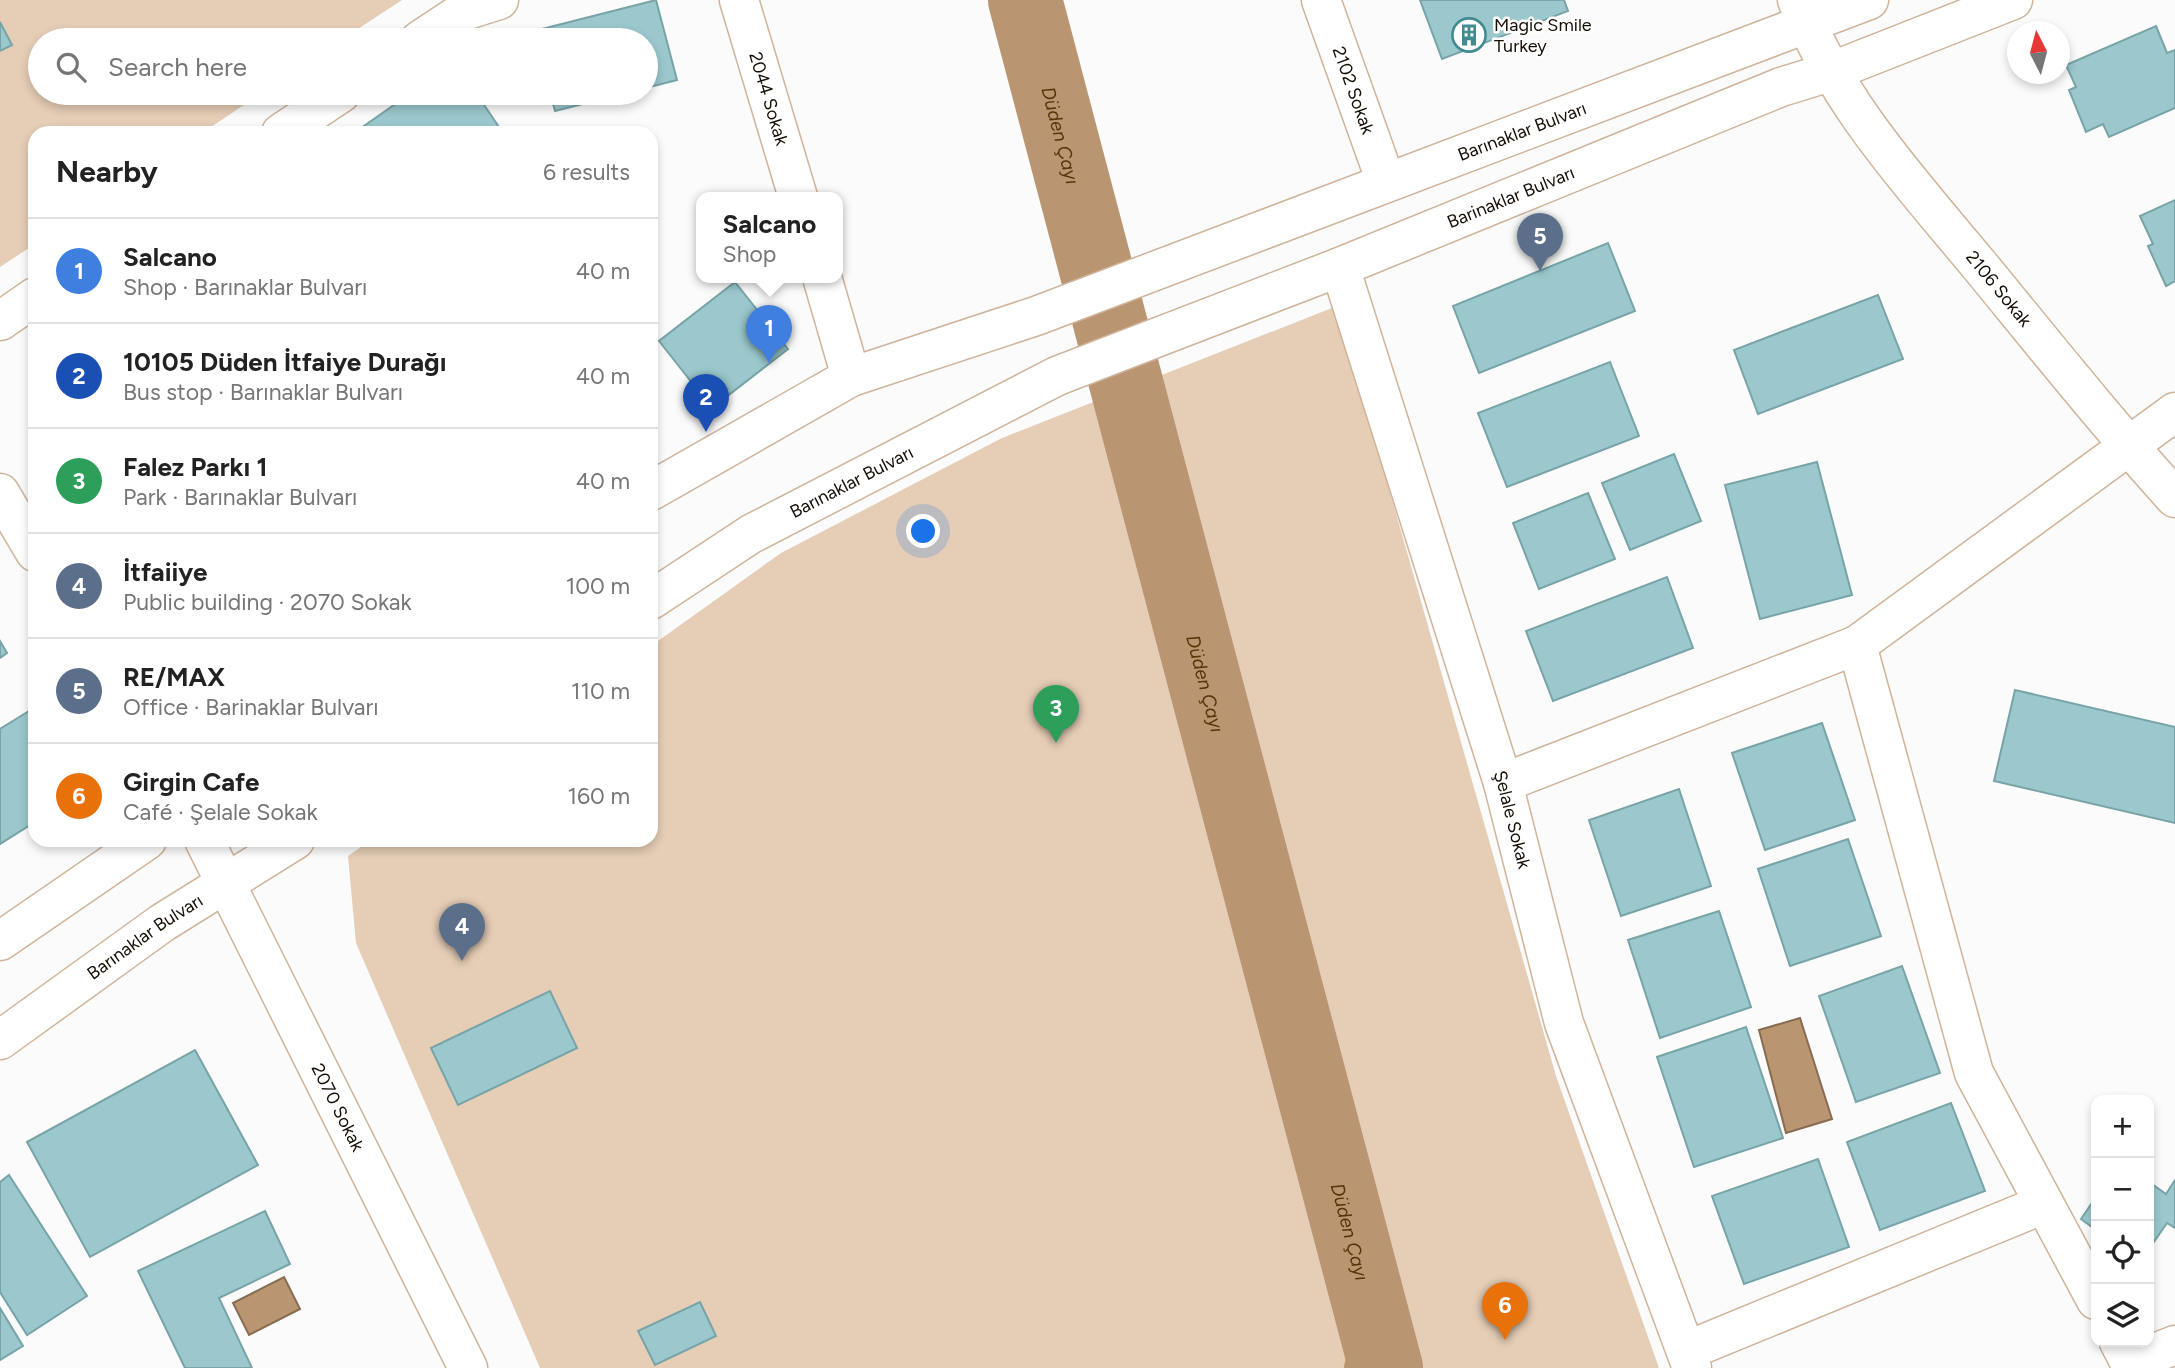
<!DOCTYPE html>
<meta charset="utf-8">
<style>
:root{--surface:#fff;--page:#f6f6f6;--text:#222;--muted:#767676;--line:#e0e0e0;--accent:#438a91}
body{margin:0;font-family:Figtree,sans-serif;background:var(--page);color:var(--text)}
.controls{position:absolute;right:21px;bottom:21px;display:grid;overflow:hidden;border-radius:14px;box-shadow:0 4px 10px #0003}
.controls button{width:63px;height:63px;display:grid;place-items:center;padding:0;border:0;border-bottom:2px solid var(--line);background:var(--surface);color:var(--text);font:35px sans-serif}
.compass{position:absolute;left:2007px;top:21px;width:63px;height:63px;border-radius:50%;background:var(--surface);box-shadow:0 4px 10px #0003;rotate:354deg}
.you{position:absolute;left:924px;top:532px;width:24px;height:24px;margin:-18px;border:5px solid #fff;border-radius:50%;background:#1a73e8;box-shadow:0 0 0 10px #1a73e833}
.badge{display:grid;place-items:center;width:46px;height:46px;border-radius:50%;background:var(--accent);color:#fff;font-size:23px;font-weight:700}
.pin{position:absolute;translate:-50% -58px;filter:drop-shadow(0 2px 4px #0008)}
.pin::after{content:'';position:absolute;top:37px;width:24px;height:21px;background:inherit;clip-path:polygon(0 0,100% 0,50% 100%)}
.popup{position:absolute;left:696px;top:192px;width:147px;height:91px;box-sizing:border-box;display:grid;place-content:center;border-radius:14px;background:var(--surface);filter:drop-shadow(0 2px 5px #0005);font-size:23px;white-space:nowrap;color:var(--muted)}
.popup b{font-size:26px;color:var(--text)}
.popup::after{content:'';position:absolute;left:50%;top:100%;margin-left:-14px;border:14px solid transparent;border-top-color:var(--surface)}
.list{margin:0;padding:0;list-style:none}
h2{display:flex;justify-content:space-between;align-items:center;height:91px;margin:0;padding:0 28px;font-size:30px}
h2 small{font-size:23px;font-weight:400;color:var(--muted)}
.list li{display:grid;grid-template-columns:46px 1fr auto;gap:21px;align-items:center;box-sizing:border-box;height:105px;padding:0 28px;border-top:2px solid var(--line)}
.list b{display:block;font-size:26px;white-space:nowrap}
.list p{margin:0;font-size:23px;white-space:nowrap;color:var(--muted)}
.list em{font-size:23px;font-style:normal;color:var(--muted)}
.icon{flex:none;width:38px;height:38px;fill:none;stroke:currentColor;stroke-width:2;stroke-linecap:round;stroke-linejoin:round}
.map{position:relative;flex:none;width:2175px;height:1368px;overflow:hidden}
.search{position:absolute;background:var(--surface);box-shadow:0 4px 10px #0003;left:28px;top:28px;width:630px;height:77px;display:flex;align-items:center;gap:18px;box-sizing:border-box;padding:0 24px;border-radius:38px;color:var(--muted);font-size:26px}
.panel{position:absolute;background:var(--surface);box-shadow:0 4px 10px #0003;left:28px;top:126px;width:630px;height:721px;border-radius:21px}
.map>svg:first-child{display:block}
.green{fill:#e5cdb6}
.water{fill:#b99572;stroke:#886c51;stroke-width:2}
.lines{fill:none;stroke-linecap:round;stroke-linejoin:round}
.canal{stroke:#b99572;stroke-width:42}
.river{stroke:#b99572;stroke-width:74}
.building{fill:#9ac8cc;stroke:#78a4a8;stroke-width:2}
.minor-casing{stroke:#d0b49a;stroke-width:41}
.major-casing{stroke:#d0b49a;stroke-width:41}
.minor{stroke:#fff;stroke-width:38}
.major{stroke:#fff;stroke-width:38}
.labels{text-anchor:middle;stroke-width:5;stroke-linejoin:round;paint-order:stroke}
.poi-label{font-size:18px;fill:#160d04;stroke:#fff;text-anchor:start}
.street-label{font-size:18px;fill:#160d04;stroke:#fff}
.water-label{font-size:19px;font-style:italic;fill:#583406;stroke:#fff}
</style>
<div class="map">
<svg width="2175" height="1368" viewBox="0 0 2175 1368">
<rect width="100%" height="100%" fill="#fbfbfb"/>
<g class="green">
<path d="M0 0H402L341 40H40V93H262L202 133H35V244L0 267Z"/>
<path d="M1337 306 1556 1076 1659 1368H540L356 943 348 856 371 840H651V646L781 553 1002 438Z"/>
</g>
<g class="water">
<path d="M1800 1018 1832 1119 1786 1133 1759 1030Z"/>
<path d="M284 1277 300 1309 249 1335 233 1303Z"/>
</g>
<g class="lines">
<path class="canal" d="M1365 1368 1382 1352"/>
<path class="river" id="s1" d="M1025 0 1386 1368"/>
</g>
<g class="building">
<path d="M656 0 677 80 646 88V40H536L534 31Z"/>
<path d="M1420 0H1564L1568 11 1442 59Z"/>
<path d="M0 22 12 45 0 51Z"/>
<path d="M2156 26 2167 53 2175 50V108L2109 137 2103 124 2086 132 2069 90 2076 87 2066 65Z"/>
<path d="M411 93H476L503 133H354Z"/>
<path d="M550 93H626L555 111Z"/>
<path d="M2175 200V281L2166 286 2148 246 2153 244 2140 216Z"/>
<path d="M1608 243 1635 311 1479 373 1453 306Z"/>
<path d="M735 282 788 349 712 408 659 341Z"/>
<path d="M1878 295 1903 359 1758 414 1734 350Z"/>
<path d="M1610 362 1639 436 1507 487 1478 413Z"/>
<path d="M1674 454 1701 521 1630 550 1602 483Z"/>
<path d="M1817 462 1852 595 1760 619 1725 485Z"/>
<path d="M1588 493 1615 559 1539 589 1513 523Z"/>
<path d="M1667 577 1693 648 1553 701 1526 631Z"/>
<path d="M0 641 7 653 0 658Z"/>
<path d="M2015 690 2175 727V823L1994 781Z"/>
<path d="M29 711 35 720V822L0 844V729Z"/>
<path d="M1822 723 1855 820 1765 850 1732 753Z"/>
<path d="M1679 789 1711 886 1621 916 1589 820Z"/>
<path d="M1848 839 1881 936 1790 966 1758 869Z"/>
<path d="M1719 911 1751 1007 1660 1038 1628 940Z"/>
<path d="M1902 966 1940 1073 1856 1102 1819 996Z"/>
<path d="M550 991 577 1048 458 1105 431 1048Z"/>
<path d="M1746 1027 1783 1138 1694 1167 1657 1057Z"/>
<path d="M195 1050 258 1165 90 1257 27 1142Z"/>
<path d="M1951 1103 1985 1191 1880 1230 1847 1142Z"/>
<path d="M1818 1159 1849 1247 1744 1284 1712 1196Z"/>
<path d="M9 1175 87 1296 27 1335 0 1292V1182Z"/>
<path d="M2175 1180V1228L2167 1223 2149 1249V1182L2166 1194Z"/>
<path d="M2096 1197V1230L2081 1219Z"/>
<path d="M265 1211 290 1264 219 1298 252 1368H185L138 1271Z"/>
<path d="M700 1302 716 1336 655 1365 638 1331Z"/>
<path d="M0 1308 23 1346 0 1360Z"/>
</g>
<g class="lines">
<g class="minor-casing">
<g id="minor">
<path id="s2" d="M739 0 798 197"/>
<path id="s3" d="M1321 0 1386 182"/>
<path id="s4" d="M1797 0C1836 102 1911 183 1980 266 2044 344 2107 423 2175 498"/>
<path d="M420 40 464 11 499 0"/>
<path d="M281 133 341 93"/>
<path id="s5" d="M1340 267 1503 783 1564 1023 1692 1368"/>
<path d="M822 277 851 377"/>
<path d="M0 321 35 297"/>
<path d="M0 493 35 552"/>
<path d="M1857 645 2175 412"/>
<path d="M1503 783 1857 645 1974 1073 2096 1300"/>
<path id="s6" d="M204 840 468 1368"/>
<path d="M2119 1342 2130 1363 2175 1345"/>
<path d="M1686 1351 2044 1204"/>
</g>
</g>
<g class="major-casing">
<g id="major">
<path id="s7" d="M651 491 851 377 1036 316 1869 0"/>
<path id="s8" d="M651 600 751 534 1057 376 1340 267 1781 87 1830 72 2013 0"/>
<path d="M0 941 147 840"/>
<path id="s9" d="M0 1040 162 923 295 840"/>
</g>
</g>
<use href="#minor" class="minor"/>
<use href="#major" class="major"/>
</g>
<defs>
<g id="building-ring" transform="scale(1.75)"><circle r="9.5" fill="#fff" stroke="#438a91" stroke-width="1.5"/><path d="M-4-6H4V6H1V3H-1V6H-4ZM-2.5-4.3h1.7v1.8h-1.7ZM.8-4.3h1.7v1.8H.8ZM-2.5-1h1.7V.8h-1.7ZM.8-1h1.7V.8H.8Z" fill="#438a91"/></g>
</defs>
<g fill-rule="evenodd">
<use href="#building-ring" x="1469" y="35"/>
</g>
<g class="labels">
<g class="poi-label">
<text x="1494" y="31">Magic Smile<tspan x="1494" dy="21">Turkey</tspan></text>
</g>
<g class="street-label">
<text dy="6" stroke="none"><textPath href="#s3" startOffset="96">2102 Sokak</textPath></text>
<text dy="6" stroke="none"><textPath href="#s2" startOffset="103">2044 Sokak</textPath></text>
<text dy="6" stroke="none"><textPath href="#s7" startOffset="945">Barınaklar Bulvarı</textPath></text>
<text dy="6" stroke="none"><textPath href="#s8" startOffset="952">Barinaklar Bulvarı</textPath></text>
<text dy="6" stroke="none"><textPath href="#s4" startOffset="354">2106 Sokak</textPath></text>
<text dy="6" stroke="none"><textPath href="#s8" startOffset="233">Barınaklar Bulvarı</textPath></text>
<text dy="6" stroke="none"><textPath href="#s5" startOffset="579">Şelale Sokak</textPath></text>
<text dy="6" stroke="none"><textPath href="#s9" startOffset="178">Barınaklar Bulvarı</textPath></text>
<text dy="6" stroke="none"><textPath href="#s6" startOffset="299">2070 Sokak</textPath></text>
</g>
<g class="water-label">
<text dy="7" stroke="none"><textPath href="#s1" startOffset="140">Düden Çayı</textPath></text>
<text dy="7" stroke="none"><textPath href="#s1" startOffset="707">Düden Çayı</textPath></text>
<text dy="7" stroke="none"><textPath href="#s1" startOffset="1274">Düden Çayı</textPath></text>
</g>
</g>
</svg>
<div class="controls">
<button>+</button>
<button>−</button>
<button><svg class="icon" aria-label="locate" viewBox="0 0 24 24"><circle cx="12" cy="12" r="6"/><path d="M12 2v4M12 18v4M2 12h4M18 12h4"/></svg></button>
<button><svg class="icon" aria-label="layers" viewBox="0 0 24 24"><path d="M12 4l9 5-9 5-9-5zM3 14l9 5 9-5"/></svg></button>
</div>
<svg class="compass" viewBox="-18 -18 36 36"><path d="M0-13l5 13h-10z" fill="#e53935"/><path d="M0 13l5-13h-10z" fill="#767676"/></svg>
<div class="you"></div>
<div class="pin badge" style="left:769px;top:363px;background:#3f7fe0">1</div>
<div class="popup"><b>Salcano</b>Shop</div>
<div class="pin badge" style="left:706px;top:432px;background:#1a4fb4">2</div>
<div class="pin badge" style="left:1056px;top:743px;background:#2e9e5b">3</div>
<div class="pin badge" style="left:462px;top:961px;background:#5c6f8a">4</div>
<div class="pin badge" style="left:1540px;top:271px;background:#5c6f8a">5</div>
<div class="pin badge" style="left:1505px;top:1340px;background:#e8710a">6</div>
<div class="search"><svg class="icon" aria-label="search" viewBox="0 0 24 24"><circle cx="10" cy="10" r="6"/><path d="M15 15l6 6"/></svg>Search here</div>
<section class="panel">
<h2>Nearby<small>6 results</small></h2>
<ul class="list">
<li><span class="badge" style="background:#3f7fe0">1</span><div><b>Salcano</b><p>Shop · Barınaklar Bulvarı</p></div><em>40 m</em></li>
<li><span class="badge" style="background:#1a4fb4">2</span><div><b>10105 Düden İtfaiye Durağı</b><p>Bus stop · Barınaklar Bulvarı</p></div><em>40 m</em></li>
<li><span class="badge" style="background:#2e9e5b">3</span><div><b>Falez Parkı 1</b><p>Park · Barınaklar Bulvarı</p></div><em>40 m</em></li>
<li><span class="badge" style="background:#5c6f8a">4</span><div><b>İtfaiiye</b><p>Public building · 2070 Sokak</p></div><em>100 m</em></li>
<li><span class="badge" style="background:#5c6f8a">5</span><div><b>RE/MAX</b><p>Office · Barinaklar Bulvarı</p></div><em>110 m</em></li>
<li><span class="badge" style="background:#e8710a">6</span><div><b>Girgin Cafe</b><p>Café · Şelale Sokak</p></div><em>160 m</em></li>
</ul>
</section>
</div>
